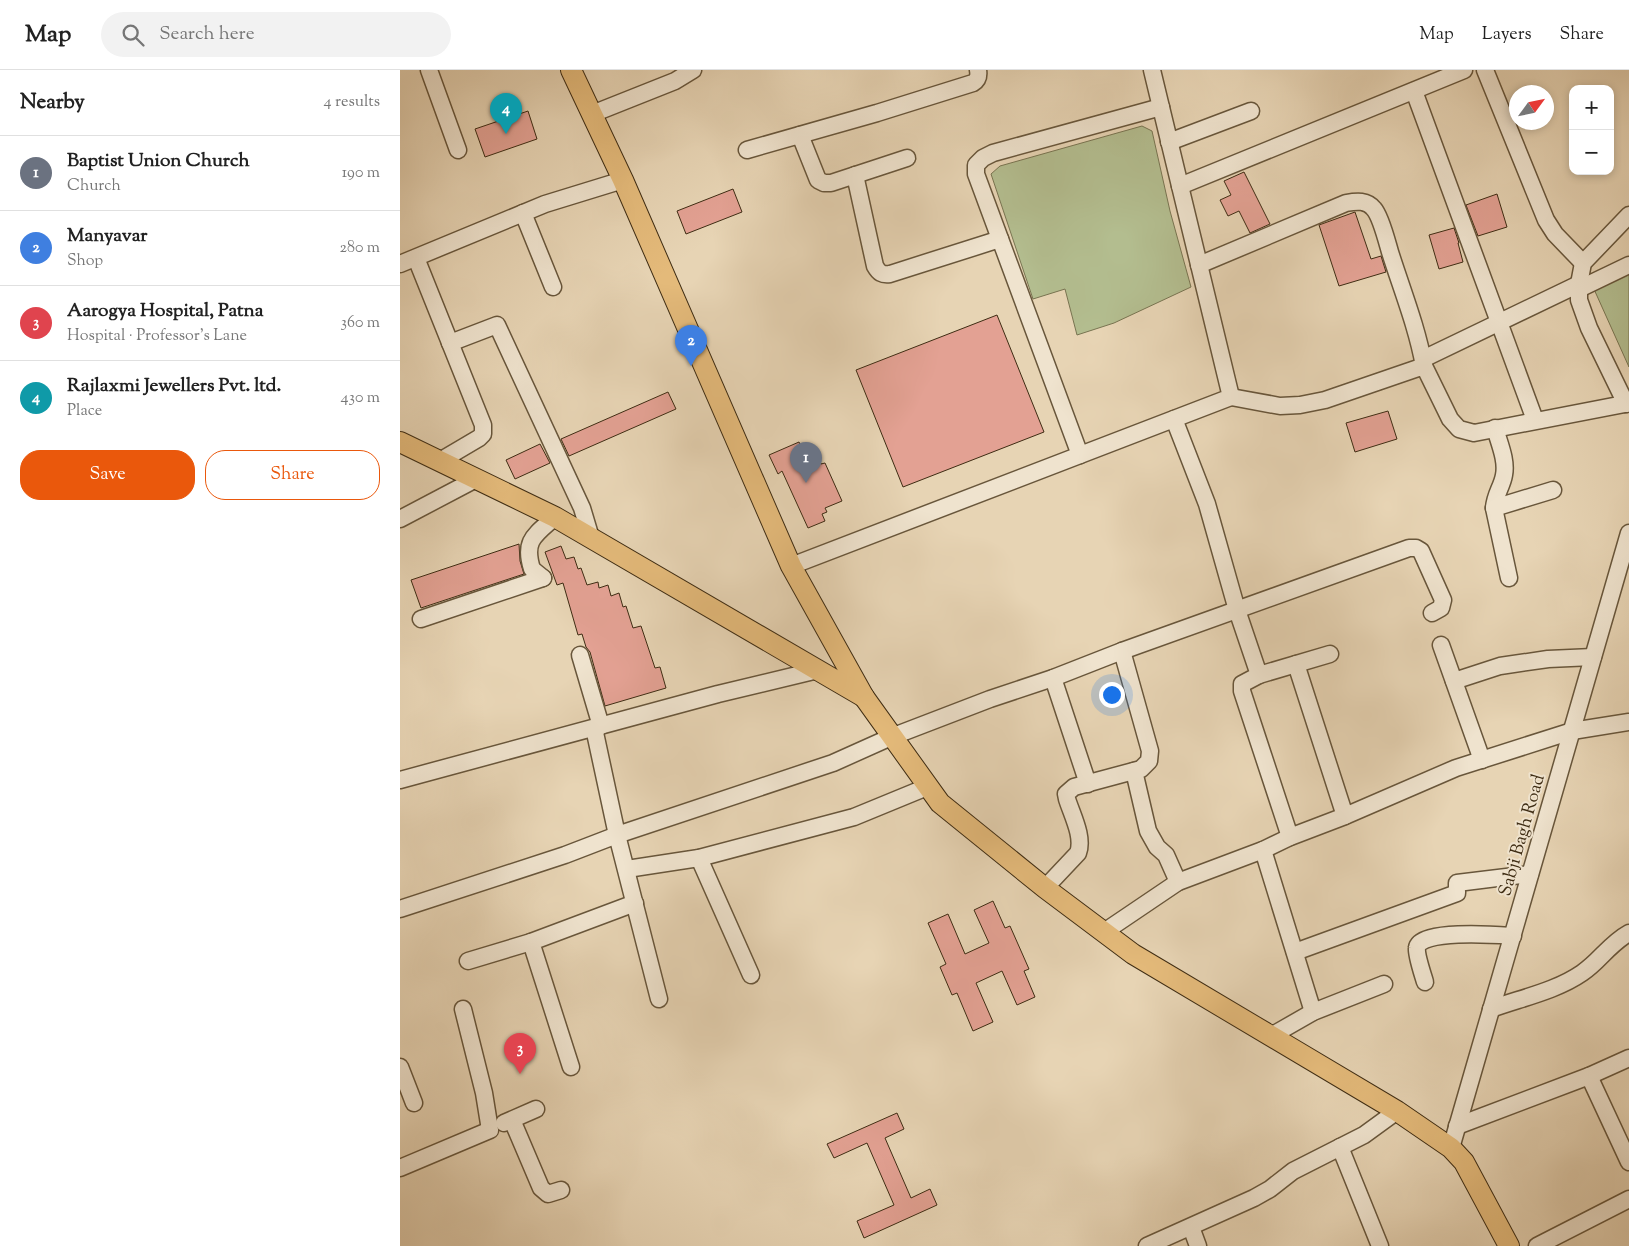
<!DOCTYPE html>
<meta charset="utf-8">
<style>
:root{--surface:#fff;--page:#f2f2f2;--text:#222;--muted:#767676;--line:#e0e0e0;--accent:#ea580c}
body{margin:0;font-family:"Sorts Mill Goudy",serif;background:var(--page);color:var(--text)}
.controls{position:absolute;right:15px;top:15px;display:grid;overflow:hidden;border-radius:10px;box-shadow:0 2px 8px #0003}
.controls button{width:45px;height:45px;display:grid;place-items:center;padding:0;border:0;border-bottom:1px solid var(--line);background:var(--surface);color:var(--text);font:25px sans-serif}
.compass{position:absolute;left:1109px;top:15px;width:45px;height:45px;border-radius:50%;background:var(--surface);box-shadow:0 2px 8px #0003;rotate:57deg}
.you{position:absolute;left:711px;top:624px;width:18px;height:18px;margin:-12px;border:4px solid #fff;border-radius:50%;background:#1a73e8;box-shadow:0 0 0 8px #1a73e833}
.badge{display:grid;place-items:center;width:32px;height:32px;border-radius:50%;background:var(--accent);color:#fff;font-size:16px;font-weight:700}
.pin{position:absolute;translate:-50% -41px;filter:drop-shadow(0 1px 2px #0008)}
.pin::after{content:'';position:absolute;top:26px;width:18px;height:15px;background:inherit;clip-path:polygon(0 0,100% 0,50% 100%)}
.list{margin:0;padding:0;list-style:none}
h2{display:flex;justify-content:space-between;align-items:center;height:65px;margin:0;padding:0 20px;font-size:21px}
h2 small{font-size:16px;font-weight:400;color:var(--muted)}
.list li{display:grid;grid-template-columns:32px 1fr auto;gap:15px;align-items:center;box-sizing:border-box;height:75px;padding:0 20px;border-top:1px solid var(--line)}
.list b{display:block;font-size:19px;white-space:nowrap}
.list p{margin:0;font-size:16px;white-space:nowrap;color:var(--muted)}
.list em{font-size:16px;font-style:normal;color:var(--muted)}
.actions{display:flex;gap:10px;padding:15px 20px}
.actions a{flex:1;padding:11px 0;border:1px solid var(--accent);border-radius:20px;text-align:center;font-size:18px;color:var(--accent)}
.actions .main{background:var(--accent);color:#fff}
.icon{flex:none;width:28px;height:28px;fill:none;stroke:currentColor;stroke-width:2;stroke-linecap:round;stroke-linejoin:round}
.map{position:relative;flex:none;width:1229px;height:1176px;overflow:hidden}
header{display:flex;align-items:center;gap:30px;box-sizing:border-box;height:70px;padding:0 25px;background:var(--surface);border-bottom:1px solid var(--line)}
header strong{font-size:24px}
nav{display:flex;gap:28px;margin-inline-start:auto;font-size:18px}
.search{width:350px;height:45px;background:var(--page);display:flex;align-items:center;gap:12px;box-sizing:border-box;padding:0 18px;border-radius:28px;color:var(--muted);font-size:19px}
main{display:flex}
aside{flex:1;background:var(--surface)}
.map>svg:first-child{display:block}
.green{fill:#b3bd8f;stroke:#787451}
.building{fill:#e3a193;stroke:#3e2c13}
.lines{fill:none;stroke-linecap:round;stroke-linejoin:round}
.minor-casing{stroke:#68563b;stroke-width:19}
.major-casing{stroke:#3e2c13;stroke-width:22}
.minor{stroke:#efe3ce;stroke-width:16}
.major{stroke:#e4ba7a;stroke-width:20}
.labels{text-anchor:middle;stroke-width:4;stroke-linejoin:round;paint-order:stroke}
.street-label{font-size:18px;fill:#3e2c13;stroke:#efe3ce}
</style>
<header>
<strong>Map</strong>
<div class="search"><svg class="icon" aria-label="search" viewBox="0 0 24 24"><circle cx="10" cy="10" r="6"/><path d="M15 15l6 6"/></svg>Search here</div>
<nav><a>Map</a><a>Layers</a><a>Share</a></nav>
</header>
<main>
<aside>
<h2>Nearby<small>4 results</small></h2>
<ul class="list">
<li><span class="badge" style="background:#6b7280">1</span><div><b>Baptist Union Church</b><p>Church</p></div><em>190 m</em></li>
<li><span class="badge" style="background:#3f7fe0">2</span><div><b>Manyavar</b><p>Shop</p></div><em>280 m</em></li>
<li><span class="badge" style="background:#e0444e">3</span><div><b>Aarogya Hospital, Patna</b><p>Hospital · Professor's Lane</p></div><em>360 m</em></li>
<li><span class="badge" style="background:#0f9aa8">4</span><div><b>Rajlaxmi Jewellers Pvt. ltd.</b><p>Place</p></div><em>430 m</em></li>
</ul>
<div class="actions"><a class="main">Save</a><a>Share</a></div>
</aside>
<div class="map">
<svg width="1229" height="1176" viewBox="0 0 1229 1176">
<rect width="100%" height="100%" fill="#e7d4b4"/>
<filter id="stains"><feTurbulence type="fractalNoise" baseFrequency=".004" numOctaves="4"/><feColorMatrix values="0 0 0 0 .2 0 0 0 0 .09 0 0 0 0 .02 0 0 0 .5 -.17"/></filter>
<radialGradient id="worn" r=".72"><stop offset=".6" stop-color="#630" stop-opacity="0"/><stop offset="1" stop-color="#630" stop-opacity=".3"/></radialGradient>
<g class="green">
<path d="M742 56 752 61 770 141 791 217 714 253 677 265 665 219 633 229 591 104 600 96Z"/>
<path d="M1229 199V297L1193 217Z"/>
</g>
<g class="building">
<path d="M128 41 137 69 85 87 75 59Z"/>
<path d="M844 102 870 154 850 163 839 141 828 146 820 130 831 125 824 111Z"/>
<path d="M333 119 342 142 286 164 277 141Z"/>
<path d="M1097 124 1107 157 1078 166 1066 135Z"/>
<path d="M955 142 971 189 981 186 986 202 939 216 919 155Z"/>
<path d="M1054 158 1059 173H1058L1063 192 1039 199 1029 165Z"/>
<path d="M597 245 644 362 503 417 456 300Z"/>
<path d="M268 322 276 339 169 386 161 369Z"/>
<path d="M988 341 997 369 955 382 946 353Z"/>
<path d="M399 372 405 385 412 382 414 388 418 386 421 394 425 393 442 431 425 438 427 442 422 444 425 451 408 458 382 401 378 404 369 385Z"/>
<path d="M140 374 150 393 115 409 106 390Z"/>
<path d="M119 474 120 491 124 504 21 538 11 510Z"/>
<path d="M161 476 166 489 174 487 178 499 181 498 187 515 198 512 199 518 208 515 211 526 219 523 223 537 226 536 233 558 241 556 255 598 260 597 266 618 205 636 190 582 186 577 182 564 178 565 163 513 157 515 145 482Z"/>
<path d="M593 831 605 858 610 856 629 899 624 901 635 927 617 935 602 901 576 913 593 952 573 961 557 923 552 925 540 897 546 894 528 853 548 844 565 884 589 873 574 840Z"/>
<path d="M497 1043 504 1059 485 1068 511 1128 530 1119 537 1135 464 1168 457 1151 494 1135 467 1073 434 1088 427 1074Z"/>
</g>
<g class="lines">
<g class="minor-casing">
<g id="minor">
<path d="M29 0 58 80"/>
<path d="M1085 0 1146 150 1155 164 1183 193"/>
<path d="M1014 21 1135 350"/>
<path d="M192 44 275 11 293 0"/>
<path d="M400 65 418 110 424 113H431L507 88"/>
<path d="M769 72 851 41"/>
<path d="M347 80 477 43 573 13C578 10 579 6 578 0"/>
<path d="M455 105 475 196C479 203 482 205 490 204L600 169"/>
<path d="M780 116 1064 0"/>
<path d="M123 143 153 217"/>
<path d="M16 188 83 355V364L79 368 40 391"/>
<path d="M0 194 145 134 223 110"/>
<path d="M799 195 946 133C957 131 967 130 974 139 981 147 987 172 990 182 1002 220 1017 257 1024 296"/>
<path d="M1179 219 1229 195"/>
<path d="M50 273 97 255 182 438 191 468"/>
<path d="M1023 289 1179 214"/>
<path d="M831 327 880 336 900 335 925 330 1024 296 1050 349 1059 359 1074 363 1229 333"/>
<path d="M1226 334 1189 258 1179 230V214L1183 193 1229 145"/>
<path d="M774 349 807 434 837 540 859 605 842 614V621L890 767"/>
<path d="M1095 358C1099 373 1107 390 1104 405 1102 417 1095 424 1094 438L1109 508"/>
<path d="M680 385 576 104V95L583 88 593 83 761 37"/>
<path d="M1094 438 1153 420"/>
<path d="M0 449 76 409"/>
<path d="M391 496 831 327 752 0"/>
<path d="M143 508 132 499C123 470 135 465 155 447"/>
<path d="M21 549 143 508"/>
<path d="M1041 575 1082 690"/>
<path d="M180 585 201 656"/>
<path d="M896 594 945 746"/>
<path d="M859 605 930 584"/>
<path d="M653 608 688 714"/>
<path d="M1054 611 1100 596 1148 589 1193 587"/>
<path d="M194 658 217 765 433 693 491 667 590 629 653 608 722 581 1009 478H1016L1021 481 1043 530 1041 538 1032 543"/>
<path d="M734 701 748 761 757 777 766 785 778 812"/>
<path d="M0 710 318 624 418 600"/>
<path d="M863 780 913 942"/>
<path d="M299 788 351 905"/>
<path d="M227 799 299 788 454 747 527 717"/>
<path d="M645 818 678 783C684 767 672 745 667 729L666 724 674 717 741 699 749 691 750 681 722 581"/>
<path d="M0 839 165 785 217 765 259 929"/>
<path d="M704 862 778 812 863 780 890 767 945 746 1056 698 1172 661 1229 652"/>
<path d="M895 882 1057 823V813L1130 804"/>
<path d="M68 891 131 872"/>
<path d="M1025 912C1023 905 1016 885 1017 878 1019 859 1098 865 1113 866"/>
<path d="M1091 939C1121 928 1156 921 1182 903 1200 891 1209 874 1229 863"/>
<path d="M871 966 913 942 984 914"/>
<path d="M0 997 14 1033"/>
<path d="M171 997 131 872 235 833"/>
<path d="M1189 1006 1229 1092"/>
<path d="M112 1050 141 1118 148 1124 161 1120"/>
<path d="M104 1053 136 1039"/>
<path d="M1057 1056 1189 1006 1229 988"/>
<path d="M940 1077 980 1176"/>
<path d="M1051 1078 1229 463"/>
<path d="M0 1098 90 1060 84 1023 63 939"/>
<path d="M791 1157 798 1176"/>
<path d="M747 1176 854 1128 870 1119 893 1101 964 1065 997 1041"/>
<path d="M1137 1176 1229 1129"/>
</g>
</g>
<g class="major-casing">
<g id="major">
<path d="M171 0 223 110 391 496 464 627 540 733 645 818 733 884 997 1041 1051 1078 1064 1092 1109 1176"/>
<path d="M0 372 155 447 464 627"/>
</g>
</g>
<use href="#minor" class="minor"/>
<use href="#major" class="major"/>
</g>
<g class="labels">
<g class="street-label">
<text transform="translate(1121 765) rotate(-74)" y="6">Sabji Bagh Road</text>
</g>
</g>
<rect width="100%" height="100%" filter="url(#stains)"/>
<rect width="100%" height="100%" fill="url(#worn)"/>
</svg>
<div class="controls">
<button>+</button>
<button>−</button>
</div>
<svg class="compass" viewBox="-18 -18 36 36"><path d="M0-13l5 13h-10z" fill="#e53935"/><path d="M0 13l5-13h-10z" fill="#767676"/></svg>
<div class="you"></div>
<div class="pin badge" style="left:406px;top:413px;background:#6b7280">1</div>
<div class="pin badge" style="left:291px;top:296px;background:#3f7fe0">2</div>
<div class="pin badge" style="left:120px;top:1004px;background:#e0444e">3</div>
<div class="pin badge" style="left:106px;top:64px;background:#0f9aa8">4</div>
</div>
</main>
